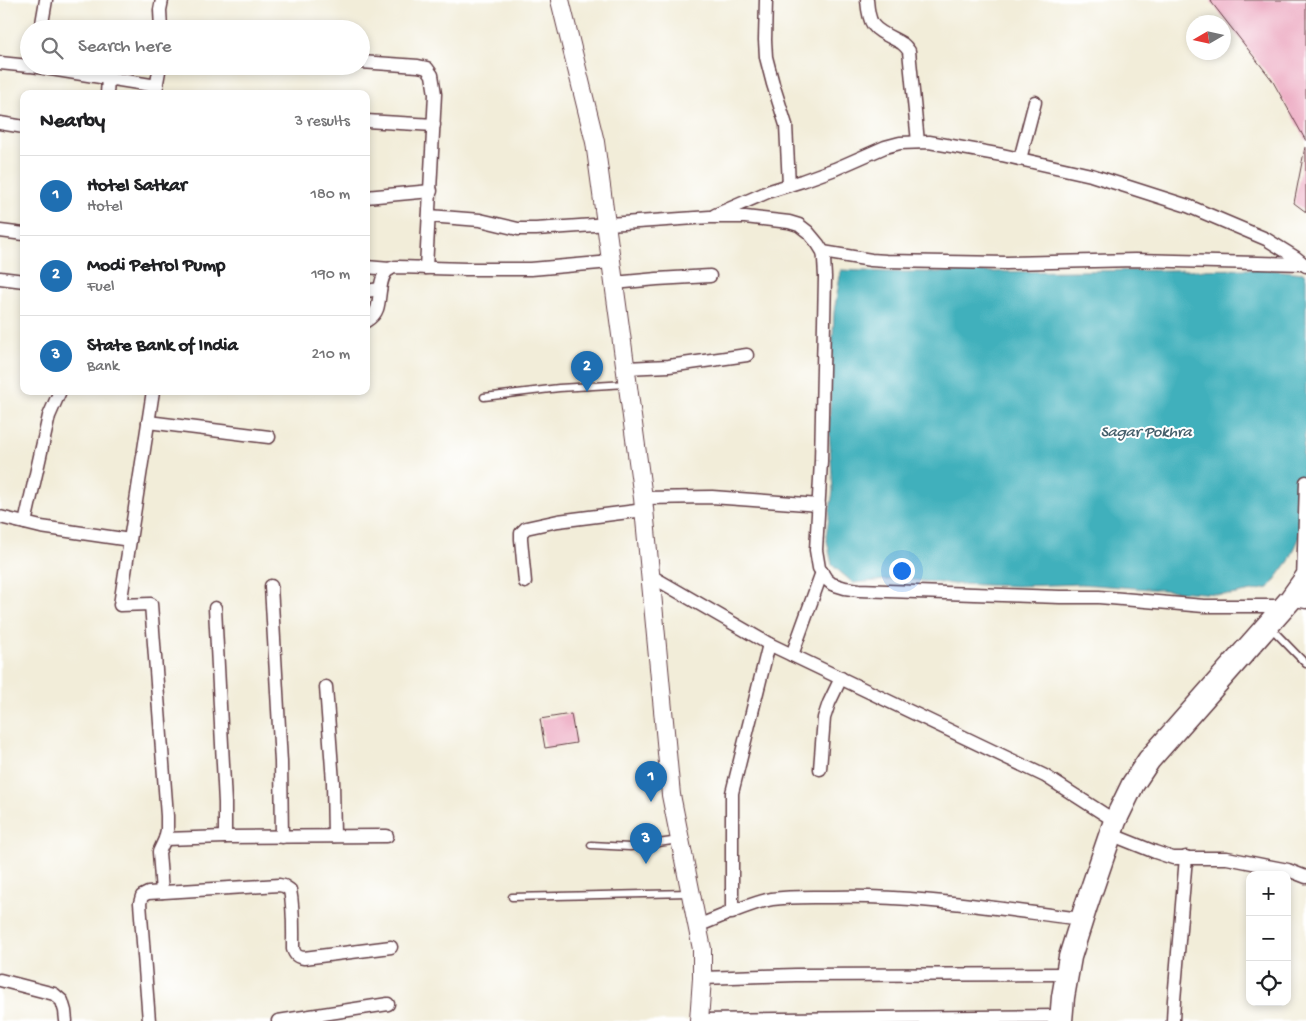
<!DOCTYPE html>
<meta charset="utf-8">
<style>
:root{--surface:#fff;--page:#f6f6f6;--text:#202124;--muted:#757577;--line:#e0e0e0;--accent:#1f6fb2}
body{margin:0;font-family:"Gochi Hand",sans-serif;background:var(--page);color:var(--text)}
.controls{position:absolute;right:15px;bottom:15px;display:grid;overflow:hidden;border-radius:10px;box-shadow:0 2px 8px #0003}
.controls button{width:45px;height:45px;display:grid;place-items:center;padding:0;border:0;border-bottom:1px solid var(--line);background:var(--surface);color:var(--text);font:25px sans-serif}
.compass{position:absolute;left:1186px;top:15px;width:45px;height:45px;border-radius:50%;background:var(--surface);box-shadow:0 2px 8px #0003;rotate:261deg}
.you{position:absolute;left:901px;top:570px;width:18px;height:18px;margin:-12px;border:4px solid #fff;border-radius:50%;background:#1a73e8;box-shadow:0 0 0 8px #1a73e833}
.badge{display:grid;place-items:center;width:32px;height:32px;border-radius:50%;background:var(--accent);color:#fff;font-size:16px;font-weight:700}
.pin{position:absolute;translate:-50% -41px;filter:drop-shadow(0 1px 2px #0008)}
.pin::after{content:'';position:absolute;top:26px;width:18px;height:15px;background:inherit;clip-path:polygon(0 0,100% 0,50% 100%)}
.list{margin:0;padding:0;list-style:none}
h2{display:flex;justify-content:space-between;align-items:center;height:65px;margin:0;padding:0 20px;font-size:21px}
h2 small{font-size:16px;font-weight:400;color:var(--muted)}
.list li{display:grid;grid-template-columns:32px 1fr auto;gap:15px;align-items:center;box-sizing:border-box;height:80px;padding:0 20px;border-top:1px solid var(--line)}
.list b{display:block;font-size:19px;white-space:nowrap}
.list p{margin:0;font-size:16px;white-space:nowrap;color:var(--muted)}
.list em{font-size:16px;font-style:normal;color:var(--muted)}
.icon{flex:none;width:28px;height:28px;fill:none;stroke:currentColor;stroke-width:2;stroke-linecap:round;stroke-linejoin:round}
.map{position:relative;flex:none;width:1306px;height:1021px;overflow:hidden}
.search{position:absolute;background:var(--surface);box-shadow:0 2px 8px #0003;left:20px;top:20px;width:350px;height:55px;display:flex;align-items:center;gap:12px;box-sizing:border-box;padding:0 18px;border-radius:28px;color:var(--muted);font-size:19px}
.panel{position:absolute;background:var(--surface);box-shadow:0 2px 8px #0003;left:20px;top:90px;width:350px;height:305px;border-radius:10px}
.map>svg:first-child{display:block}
.water{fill:#40b0bc;stroke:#456874}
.building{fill:#eca7c0}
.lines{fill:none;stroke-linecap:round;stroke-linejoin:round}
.lane-casing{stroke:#633e45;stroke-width:9}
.street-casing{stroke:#633e45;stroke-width:15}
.secondary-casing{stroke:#633e45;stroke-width:20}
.highway-casing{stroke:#633e45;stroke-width:25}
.lane{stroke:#fff;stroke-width:6}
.street{stroke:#fff;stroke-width:12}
.secondary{stroke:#fff;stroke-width:18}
.highway{stroke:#fff;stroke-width:22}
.labels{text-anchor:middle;stroke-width:4;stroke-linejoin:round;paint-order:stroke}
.water-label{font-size:16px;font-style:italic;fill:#46606c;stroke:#fff}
</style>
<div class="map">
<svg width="1306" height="1021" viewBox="0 0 1306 1021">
<rect width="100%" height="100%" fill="#fff"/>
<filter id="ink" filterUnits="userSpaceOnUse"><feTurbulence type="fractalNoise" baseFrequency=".02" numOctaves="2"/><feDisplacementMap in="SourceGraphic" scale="10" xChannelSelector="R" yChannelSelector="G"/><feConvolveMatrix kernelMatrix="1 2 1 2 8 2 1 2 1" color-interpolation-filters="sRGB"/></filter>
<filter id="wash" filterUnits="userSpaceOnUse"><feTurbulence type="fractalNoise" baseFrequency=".0096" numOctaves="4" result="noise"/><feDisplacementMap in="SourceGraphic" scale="20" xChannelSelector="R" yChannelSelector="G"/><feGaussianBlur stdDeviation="1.12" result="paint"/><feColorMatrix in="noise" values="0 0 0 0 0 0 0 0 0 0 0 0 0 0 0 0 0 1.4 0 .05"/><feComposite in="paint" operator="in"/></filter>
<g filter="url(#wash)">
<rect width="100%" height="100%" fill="#f2edd9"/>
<path class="water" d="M1265 269 1304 273 1306 279V425L1303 454 1302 514 1299 539 1289 561 1269 588 1230 595 1081 584 1017 586 953 584 900 579 853 583 832 565 826 536 833 491 829 429 834 312 841 270 887 272H982Z"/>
<g id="blocks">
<g class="building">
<path d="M1211 0H1306V141L1272 80 1212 3Z"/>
<path d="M1305 147H1306V212L1294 203Z"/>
<path d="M571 714 576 743 545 748 540 719Z"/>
</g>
</g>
</g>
<g filter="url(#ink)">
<use href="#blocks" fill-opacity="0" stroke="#633e45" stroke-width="1"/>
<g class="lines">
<g class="lane-casing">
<g id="lane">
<path d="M484 397 559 388 627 384"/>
<path d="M1271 628 1306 664"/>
<path d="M591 845 630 847 679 840"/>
<path d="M512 897 689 893"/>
</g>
</g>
<g class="street-casing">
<g id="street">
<path d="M766 0 765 40 766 57 773 84 786 125 789 185"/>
<path d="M867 0C869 25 872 28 894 39 902 43 904 44 909 51L918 142"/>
<path d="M41 29 46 0"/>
<path d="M161 29 160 10 162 0"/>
<path d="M361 62 418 66 427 68 432 75 435 94 426 268"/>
<path d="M0 63 29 66"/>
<path d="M32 66 157 86"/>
<path d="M155 93 160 66"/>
<path d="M107 94 108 78"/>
<path d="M366 121 434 125"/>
<path d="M0 123 24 127"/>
<path d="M1020 159 1035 102"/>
<path d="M366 197 431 191"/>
<path d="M715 215 770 191 802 181 835 169 885 147 900 143 929 142 1002 155 1091 175 1188 206 1266 239 1295 257 1306 266"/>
<path d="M429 216 480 220 518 229H536L710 217H745L789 222 799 225 808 232 818 244 823 252 824 259 825 277 821 461 816 550 819 568 826 579 832 584 845 588 859 590 1060 597H1099L1204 606H1284"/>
<path d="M0 231 24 234"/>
<path d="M823 252 871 260 886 261 1007 263 1135 260 1304 264"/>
<path d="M366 267 390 269"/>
<path d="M0 278 24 281"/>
<path d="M614 283 657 279 710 276"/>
<path d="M366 291 380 289"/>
<path d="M366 321C371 318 375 315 377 309 381 298 378 275 390 269 392 267 395 267 398 267L466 269H531L611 262"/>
<path d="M626 368 669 366 747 355"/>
<path d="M153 391 120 605 151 604 167 816V830L165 839 159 852 162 892"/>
<path d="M148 422 269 437"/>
<path d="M643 498 712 497 819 505"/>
<path d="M0 517 41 527 130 540"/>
<path d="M25 523 49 416 60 391"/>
<path d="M651 576 769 644 1045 776 1115 821"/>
<path d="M525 582 521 539V533L526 528 558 521 644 510"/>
<path d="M1303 582 1306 482"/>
<path d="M271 586 281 762 282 837"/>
<path d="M1291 599 1306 602"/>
<path d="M215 608 225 803V837"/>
<path d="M792 655 822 572"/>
<path d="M326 687 333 782 334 836"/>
<path d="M820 769 824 718 829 703 841 678"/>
<path d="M1110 834 1155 852 1173 858H1227L1288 870 1306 877"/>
<path d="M165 839 225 837 387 836"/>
<path d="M732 913V793L769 644"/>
<path d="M697 926C719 918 749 903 772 899 792 896 813 897 833 897 916 895 999 909 1082 919"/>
<path d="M702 978 796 975 1067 974"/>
<path d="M0 980 54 994 62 1001 65 1011 66 1021"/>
<path d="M699 1020 1062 1016"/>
<path d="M149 1021 140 903 142 896 148 893 279 885 284 886 290 890C294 910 293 928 293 949 295 955 297 957 304 958L391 947"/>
<path d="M278 1021 388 1004"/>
<path d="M1173 1021 1174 1000 1186 857"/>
</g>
</g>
<g class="secondary-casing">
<path id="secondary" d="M560 0 595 142 643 498 671 795 702 949V978L699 1021"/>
</g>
<g class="highway-casing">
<path id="highway" d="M1061 1021 1063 997 1070 957 1086 906 1115 821 1133 784 1149 760 1291 599 1306 578"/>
</g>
<use href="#lane" class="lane"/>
<use href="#street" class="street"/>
<use href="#secondary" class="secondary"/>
<use href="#highway" class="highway"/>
</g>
</g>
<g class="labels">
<g class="water-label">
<text x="1146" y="436">Sagar Pokhra</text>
</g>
</g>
</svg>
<div class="controls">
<button>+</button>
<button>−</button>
<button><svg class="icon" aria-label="locate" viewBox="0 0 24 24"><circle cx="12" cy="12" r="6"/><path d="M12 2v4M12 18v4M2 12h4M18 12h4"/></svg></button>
</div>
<svg class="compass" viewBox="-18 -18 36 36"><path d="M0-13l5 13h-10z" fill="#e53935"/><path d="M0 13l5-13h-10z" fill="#757577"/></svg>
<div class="you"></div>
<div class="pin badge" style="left:651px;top:802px">1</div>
<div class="pin badge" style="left:587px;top:392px">2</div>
<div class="pin badge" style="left:646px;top:864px">3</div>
<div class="search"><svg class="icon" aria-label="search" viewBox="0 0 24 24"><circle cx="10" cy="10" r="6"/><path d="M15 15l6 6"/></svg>Search here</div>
<section class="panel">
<h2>Nearby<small>3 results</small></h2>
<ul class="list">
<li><span class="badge">1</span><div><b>Hotel Satkar</b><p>Hotel</p></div><em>180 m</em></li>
<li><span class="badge">2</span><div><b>Modi Petrol Pump</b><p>Fuel</p></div><em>190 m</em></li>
<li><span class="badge">3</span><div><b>State Bank of India</b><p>Bank</p></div><em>210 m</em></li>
</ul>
</section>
</div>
